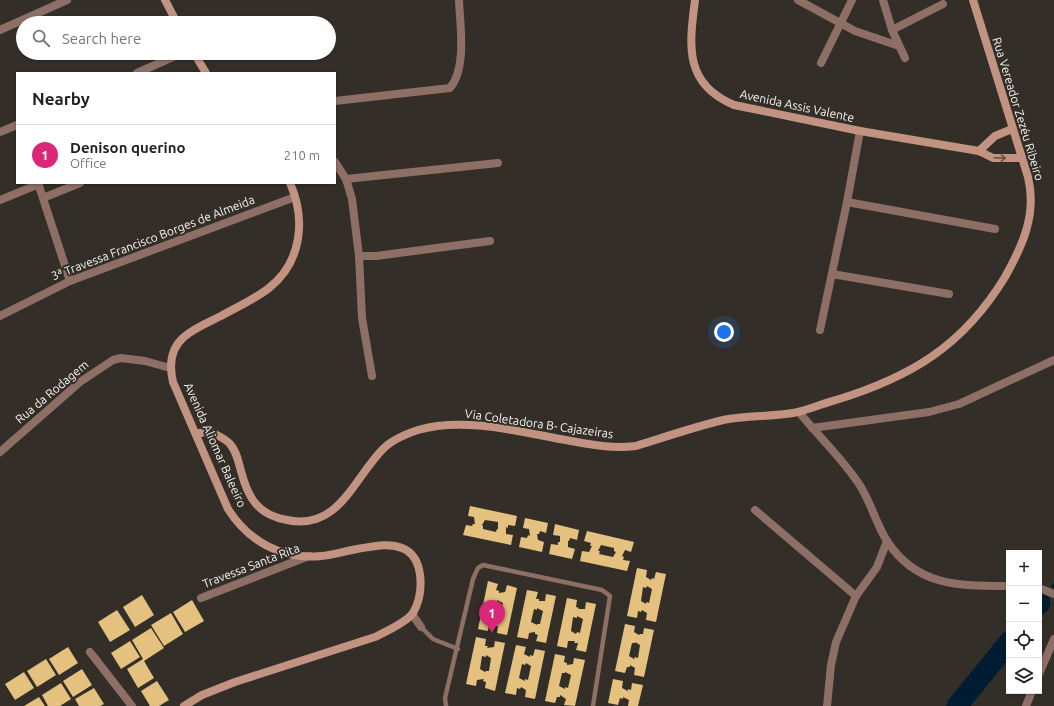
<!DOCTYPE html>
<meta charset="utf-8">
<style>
:root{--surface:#fff;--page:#f6f6f6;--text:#222;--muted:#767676;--line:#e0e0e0;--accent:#db2777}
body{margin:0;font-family:Ubuntu,sans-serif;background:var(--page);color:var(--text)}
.controls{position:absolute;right:12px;bottom:12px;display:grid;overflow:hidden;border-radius:0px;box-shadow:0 1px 3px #0004}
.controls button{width:36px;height:36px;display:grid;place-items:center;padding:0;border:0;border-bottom:1px solid var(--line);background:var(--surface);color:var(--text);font:20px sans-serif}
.you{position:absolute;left:724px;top:332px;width:14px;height:14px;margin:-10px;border:3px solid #fff;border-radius:50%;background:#1a73e8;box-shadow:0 0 0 6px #1a73e833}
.badge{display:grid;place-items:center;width:26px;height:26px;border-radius:50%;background:var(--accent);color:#fff;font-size:13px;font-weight:700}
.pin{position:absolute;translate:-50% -33px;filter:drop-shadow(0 1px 2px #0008)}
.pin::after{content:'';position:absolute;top:21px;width:14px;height:12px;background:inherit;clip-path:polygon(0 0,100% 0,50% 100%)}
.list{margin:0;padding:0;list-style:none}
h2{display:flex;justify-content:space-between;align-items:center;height:52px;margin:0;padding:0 16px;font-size:17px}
h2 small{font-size:13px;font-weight:400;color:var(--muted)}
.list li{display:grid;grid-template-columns:26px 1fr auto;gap:12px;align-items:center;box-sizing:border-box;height:60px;padding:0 16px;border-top:1px solid var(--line)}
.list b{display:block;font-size:15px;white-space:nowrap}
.list p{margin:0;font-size:13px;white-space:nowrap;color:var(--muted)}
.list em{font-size:13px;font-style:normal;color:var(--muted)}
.icon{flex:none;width:22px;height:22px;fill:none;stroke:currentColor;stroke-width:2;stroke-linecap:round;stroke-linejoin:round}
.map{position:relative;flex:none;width:1054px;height:706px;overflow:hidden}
.search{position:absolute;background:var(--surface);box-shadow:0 1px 3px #0004;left:16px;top:16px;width:320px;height:44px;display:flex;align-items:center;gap:10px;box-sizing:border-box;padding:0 14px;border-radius:22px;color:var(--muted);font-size:15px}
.panel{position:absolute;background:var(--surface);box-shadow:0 1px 3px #0004;left:16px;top:72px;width:320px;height:112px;border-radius:0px}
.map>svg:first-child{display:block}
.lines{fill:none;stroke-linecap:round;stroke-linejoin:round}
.stream{stroke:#001c32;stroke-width:3.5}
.river{stroke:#001c32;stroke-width:21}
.building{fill:#e4c17e;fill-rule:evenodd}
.service{stroke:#8e6f65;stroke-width:4.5}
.minor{stroke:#8e6f65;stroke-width:8}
.tertiary{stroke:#8e6f65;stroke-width:8}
.secondary{stroke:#c39382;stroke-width:8}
.oneway{stroke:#655248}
.labels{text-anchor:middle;stroke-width:4;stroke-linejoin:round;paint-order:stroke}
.street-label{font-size:12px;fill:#f7f5f0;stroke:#332f28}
</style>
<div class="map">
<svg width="1054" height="706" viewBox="0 0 1054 706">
<rect width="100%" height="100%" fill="#332f28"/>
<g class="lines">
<path class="stream" d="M1053 586 1054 585"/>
<g class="river">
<path d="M1039 604 1040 603"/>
<path d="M957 706 1009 642"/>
</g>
</g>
<g class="building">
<path d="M470 506 517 516 515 526 508 525V528L506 527V534L513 535 511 545 463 535 466 525 472 526 473 524H475L474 517 468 516ZM485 520 498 522V529H497L496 532 483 529V526L482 525Z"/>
<path d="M525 518 548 523 546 533 540 531 539 534H537L538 540 544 542 542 552 519 547 521 537 527 538 528 535 530 536 529 529 523 528Z"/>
<path d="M555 524 579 530 577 540 570 538 569 541H568V547L575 549 572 559 549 554 551 544 558 545V542H560V536L553 535Z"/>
<path d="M587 531 634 542 631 552 625 550 622 556 624 557 623 560 630 561 627 571 580 561 582 551 589 552 592 546H590L591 543 584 541ZM601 545 614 548V551L616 552 613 557 599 554 600 551H598Z"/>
<path d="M637 568 647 570 646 577 651 580 652 578 654 579 656 572 666 574 656 622 646 620 647 613 642 610 641 612 638 611 637 618 627 616ZM647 586 652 589 649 603 646 602V604L641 601 643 587 646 588Z"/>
<path d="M488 581 498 584 496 590 499 591V593L505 592 507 585 517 588 507 635 497 633 498 626H495L496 624H489L488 631 478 629ZM497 600 503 603 500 616 497 615V617L491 614 494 601H497Z"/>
<path d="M527 590 538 592 536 599H539V601H545L546 594 556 596 546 643 536 641 538 635 535 634V632L529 633 528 639 517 637ZM537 608 543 611 540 624H537V625L531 622 534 609 537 610Z"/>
<path d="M142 595 154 615 135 627 123 607Z"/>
<path d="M567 598 577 600 576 607 579 608 578 609H585L586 602 596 604 586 652 576 650 578 643H574L575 641H568L567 648 557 646ZM577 616 583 619 580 633 577 632 576 634 571 631 573 617 577 618Z"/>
<path d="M192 600 204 621 185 632 173 612Z"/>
<path d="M117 610 130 630 110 642 98 622Z"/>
<path d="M171 613 183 634 164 646 151 625Z"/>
<path d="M625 624 635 626 634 632 639 635 640 634H643L644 628 654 630 644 677 634 675 635 668 630 665V667H627L625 673 615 671ZM635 642 640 645 638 658 635 657 634 659 629 656 632 643H635Z"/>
<path d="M151 628 164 648 144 661 154 678 138 688 127 669 143 659 132 640Z"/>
<path d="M476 637 486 639 485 646H488L487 648 494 647 495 641 505 643 495 691 485 688 486 682 483 681 484 679 477 680 476 686 466 684ZM486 655 491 658 489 671H486L485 672 480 669 482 656 486 657Z"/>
<path d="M130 641 140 657 121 669 111 653Z"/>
<path d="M516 645 526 647 524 654 530 657V655L533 656 535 649 545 651 535 699 525 697 526 690 521 687 520 689 517 688 516 695 505 693ZM526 663 531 666 528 680 525 679V681L519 678 522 664 525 665Z"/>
<path d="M68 647 78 663 59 675 49 659Z"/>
<path d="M555 654 565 656 564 662 567 663V665L573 664 574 658 585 660 575 706 564 705 566 699 560 695V697H557L555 703 545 701ZM565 672 571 675 568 688 565 687V689L559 686 562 673H565Z"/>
<path d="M46 659 56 675 37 687 27 671Z"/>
<path d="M82 669 92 685 73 697 63 681Z"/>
<path d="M24 672 34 688 15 700 5 684Z"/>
<path d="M613 679 623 681 622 688 628 691V689L631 690 632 683 643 685 638 706H628L629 700 623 697V699L620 698 618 705 608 703Z"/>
<path d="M157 681 169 700 159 706H150L141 691Z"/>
<path d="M61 683 71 699 60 706H48L42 695Z"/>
<path d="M94 688 104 704 100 706H79L75 699Z"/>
<path d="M39 697 45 706H24Z"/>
</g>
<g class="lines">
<g class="service">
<path d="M421 627 433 639 458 649"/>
<path d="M446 706 445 698 473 579 478 568 483 565 602 590 610 596 593 706"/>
</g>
<g class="minor">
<path d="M798 0 855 31 899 46"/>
<path d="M883 0 892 30 905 58"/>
<path d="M0 30 67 0"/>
<path d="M892 30 943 4"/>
<path d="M821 63 852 0"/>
<path d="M137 73 182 53"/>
<path d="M335 101 450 88C467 68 460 25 459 0"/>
<path d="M0 132 17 125"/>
<path d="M335 162 346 179 352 199 359 256 362 318 372 376"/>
<path d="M346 179 498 163"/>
<path d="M38 183 70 281"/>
<path d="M43 198 80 183"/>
<path d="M0 200 39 184"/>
<path d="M847 202 995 229"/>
<path d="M359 256H376L490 241"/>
<path d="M832 274 949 294"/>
<path d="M0 316 70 281 295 197"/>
<path d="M820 330 847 202 860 131"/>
<path d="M812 428 929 412 959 404 1054 360"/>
<path d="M0 452 80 382 113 360 121 358 145 361 170 368"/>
<path d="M755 510 856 596"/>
<path d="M201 598 309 556"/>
<path d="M412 614 421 627"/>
<path d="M90 652 132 706"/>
<path d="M827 706 831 665 836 642 856 596 877 567 887 541"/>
</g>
<g class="tertiary">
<path d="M799 412C818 436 842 458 859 484 871 502 876 524 887 541 917 587 960 586 1009 586"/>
<path d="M1039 588 1054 594"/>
<path d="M1039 674 1054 639"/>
<path d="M1026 706 1032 691"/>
</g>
<g class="secondary">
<path d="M165 0 177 23"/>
<path d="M695 0C689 46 684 84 734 105L860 131 979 151 993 158H1022"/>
<path d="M194 53 206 73"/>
<path d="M979 151 995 136 1012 129"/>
<path d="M196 434 209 431C216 435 225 438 230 444 237 452 238 461 241 471 248 498 258 515 287 520 338 531 353 480 382 450 391 440 406 434 418 430 465 416 524 433 571 441 593 445 613 449 636 446 665 437 694 427 723 420 748 415 774 417 798 412 811 409 824 403 836 400 911 377 963 346 1005 277 1023 245 1037 214 1028 177L973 0"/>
<path d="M184 706 202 695 235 682 375 637C385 632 407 622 413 613 424 594 425 557 402 548 388 542 371 547 357 549 345 551 333 555 321 556 282 560 248 541 228 509L173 382C169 365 170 349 184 337 194 328 209 322 221 316 237 307 255 299 269 288 302 262 306 219 290 183"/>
</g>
</g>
<defs><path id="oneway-shaft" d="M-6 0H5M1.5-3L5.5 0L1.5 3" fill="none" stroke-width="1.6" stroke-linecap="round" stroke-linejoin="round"/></defs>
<use class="oneway" href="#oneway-shaft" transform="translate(1000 158) rotate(2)"/>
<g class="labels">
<g class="street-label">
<text transform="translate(797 106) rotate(12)" y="4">Avenida Assis Valente</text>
<text transform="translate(1018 109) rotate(73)" y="4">Rua Vereador Zezéu Ribeiro</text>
<text transform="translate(153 238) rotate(-21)" y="4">3ª Travessa Francisco Borges de Almeida</text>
<text transform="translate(52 392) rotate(-40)" y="4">Rua da Rodagem</text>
<text transform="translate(539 424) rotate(8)" y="4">Via Coletadora B- Cajazeiras</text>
<text transform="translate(215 445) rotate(66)" y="4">Avenida Aliomar Baleeiro</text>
<text transform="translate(251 566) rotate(-21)" y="4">Travessa Santa Rita</text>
</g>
</g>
</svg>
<div class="controls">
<button>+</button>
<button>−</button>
<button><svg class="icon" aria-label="locate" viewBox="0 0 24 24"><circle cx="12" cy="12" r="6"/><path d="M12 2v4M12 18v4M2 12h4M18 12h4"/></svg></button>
<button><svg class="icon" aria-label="layers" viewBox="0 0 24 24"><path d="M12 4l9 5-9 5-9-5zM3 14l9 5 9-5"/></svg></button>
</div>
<div class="you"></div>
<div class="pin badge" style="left:492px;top:633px">1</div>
<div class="search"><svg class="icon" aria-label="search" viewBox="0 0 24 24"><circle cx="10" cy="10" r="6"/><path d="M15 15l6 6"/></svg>Search here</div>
<section class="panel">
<h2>Nearby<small></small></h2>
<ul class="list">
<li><span class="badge">1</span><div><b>Denison querino</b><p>Office</p></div><em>210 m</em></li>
</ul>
</section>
</div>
